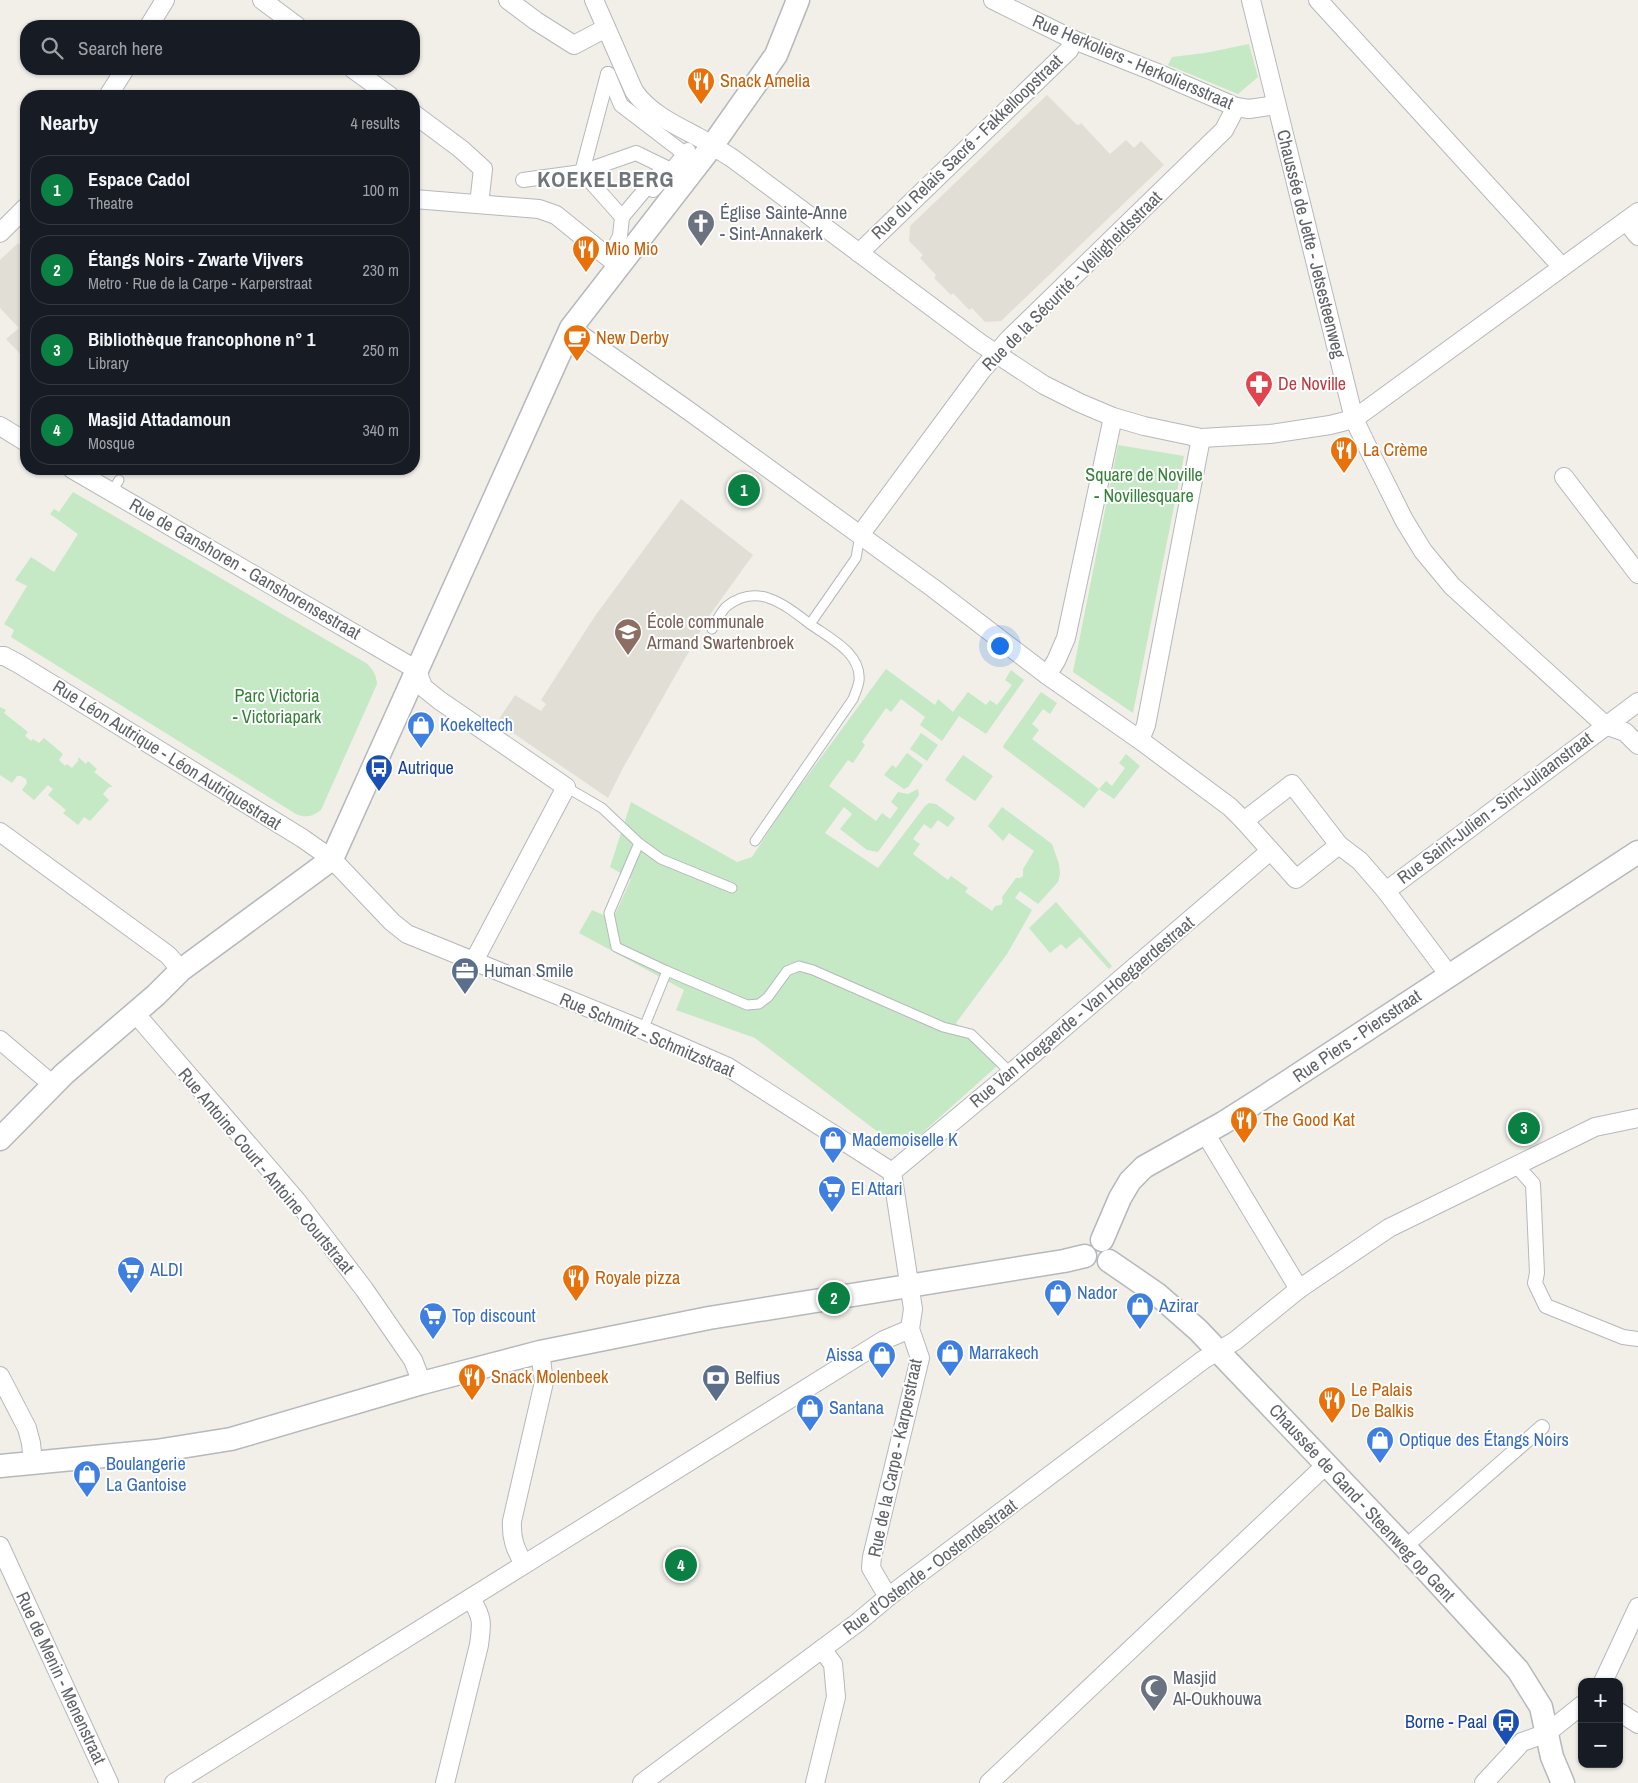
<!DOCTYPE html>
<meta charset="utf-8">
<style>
:root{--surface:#171b24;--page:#242831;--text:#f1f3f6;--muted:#9ea1a6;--line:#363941;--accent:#0b8043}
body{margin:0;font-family:"Archivo Narrow",sans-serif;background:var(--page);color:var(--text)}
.controls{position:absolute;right:15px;bottom:15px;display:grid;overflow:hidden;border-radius:10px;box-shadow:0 1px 4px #0004}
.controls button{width:45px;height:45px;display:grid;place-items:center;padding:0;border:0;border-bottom:1px solid var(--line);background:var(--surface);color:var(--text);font:25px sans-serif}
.you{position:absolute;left:999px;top:645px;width:18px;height:18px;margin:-12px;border:4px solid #fff;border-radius:50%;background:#1a73e8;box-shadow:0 0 0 8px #1a73e833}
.badge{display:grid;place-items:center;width:32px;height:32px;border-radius:50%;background:var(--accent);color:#fff;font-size:16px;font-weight:700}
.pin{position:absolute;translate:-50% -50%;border:2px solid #fff;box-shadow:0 1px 5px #0006}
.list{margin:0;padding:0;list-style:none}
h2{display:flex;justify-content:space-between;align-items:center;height:65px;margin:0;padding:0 20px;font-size:21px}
h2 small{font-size:16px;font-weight:400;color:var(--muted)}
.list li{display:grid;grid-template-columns:32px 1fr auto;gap:15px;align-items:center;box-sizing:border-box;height:70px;margin:0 10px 10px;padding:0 10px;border:1px solid var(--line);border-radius:20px}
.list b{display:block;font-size:19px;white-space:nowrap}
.list p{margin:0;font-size:16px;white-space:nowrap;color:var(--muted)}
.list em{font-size:16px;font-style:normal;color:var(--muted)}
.icon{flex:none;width:28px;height:28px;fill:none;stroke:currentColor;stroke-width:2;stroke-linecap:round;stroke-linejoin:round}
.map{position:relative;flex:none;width:1638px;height:1783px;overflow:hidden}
.search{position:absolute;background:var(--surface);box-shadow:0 1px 4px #0004;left:20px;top:20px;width:400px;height:55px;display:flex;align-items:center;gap:12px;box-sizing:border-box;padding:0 18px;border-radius:20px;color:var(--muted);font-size:19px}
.panel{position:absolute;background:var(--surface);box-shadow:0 1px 4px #0004;left:20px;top:90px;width:400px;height:385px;border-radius:20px}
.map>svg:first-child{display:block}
.education{fill:#e1ded6}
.green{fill:#c5e8c5}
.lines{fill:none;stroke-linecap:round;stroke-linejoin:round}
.service-casing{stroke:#b5b8bc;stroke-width:11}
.pedestrian-casing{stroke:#b5b8bc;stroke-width:16}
.minor-casing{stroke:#b5b8bc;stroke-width:20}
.tertiary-casing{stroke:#b5b8bc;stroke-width:25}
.service{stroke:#fff;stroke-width:9}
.pedestrian{stroke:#fff;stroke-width:14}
.minor{stroke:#fff;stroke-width:18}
.tertiary{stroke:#fff;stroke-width:22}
.labels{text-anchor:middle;stroke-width:4;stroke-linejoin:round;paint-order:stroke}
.street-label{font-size:18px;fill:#5f6368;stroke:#fff}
.food-label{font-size:18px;fill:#c56008;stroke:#fff;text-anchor:start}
.worship-label{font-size:18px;fill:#5b616d;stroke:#fff;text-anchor:start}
.health-label{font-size:18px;fill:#be3a42;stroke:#fff;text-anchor:start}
.park-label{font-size:18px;fill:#348238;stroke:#fff}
.education-label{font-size:18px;fill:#785e54;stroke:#fff;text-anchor:start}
.shop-label{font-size:18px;fill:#366cbe;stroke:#fff;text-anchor:start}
.transit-label{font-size:18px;fill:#164399;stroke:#fff;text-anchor:start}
.service-label{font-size:18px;fill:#4e5e75;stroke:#fff;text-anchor:start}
.district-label{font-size:22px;font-weight:bold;letter-spacing:1px;fill:#70757a;stroke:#fff}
</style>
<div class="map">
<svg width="1638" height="1783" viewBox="0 0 1638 1783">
<rect width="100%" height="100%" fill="#f1efe8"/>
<g class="education">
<path d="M1047 95 1076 124 1079 125 1081 123 1110 154 1126 140 1134 148 1141 141 1164 165 1001 321 985 322 972 308 969 310 953 293 951 295 934 278 936 275 920 258 923 255 909 241 910 226Z"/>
<path d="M18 243 26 252V360L6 339 19 328 0 308V260Z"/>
<path d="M681 499 753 555 709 616 623 768 608 798 497 722 515 695 541 711 546 704 541 700 595 616Z"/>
</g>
<g class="green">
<path d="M1249 44 1258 77 1238 94 1168 65 1172 57 1205 53Z"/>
<path d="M1118 445 1184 456 1133 713 1073 672Z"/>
<path d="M73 492 366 663C373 669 376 674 377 684L321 810C312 817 306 818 296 814L11 637 14 630 4 624 27 586 15 580 31 557 54 572 78 534 50 514 54 509 59 512Z"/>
<path d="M886 669 935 705 938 699 953 712 968 692 986 705 990 700 997 705 1012 685 1005 680 1011 670 1024 680 986 734 959 716 942 741 920 725 925 717 901 699 891 712 886 708 862 742 865 745 853 763 848 760 829 786 876 821 882 813 890 819 898 808 891 802 898 792 908 794 918 789 919 795 878 852 867 850 840 829 852 814 844 807 825 833 878 868 925 806 929 803 936 804 955 818 948 827 938 820 931 829 924 824 913 839 920 844 913 854 948 880 951 876 968 888 965 892 992 911 995 906 1001 905 1003 901 1002 897 1016 878H1020L1023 876V869L1034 851 1009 833 1003 841 988 826 1002 807 1052 844 1059 864 1060 874 1058 882 1038 904 1020 891 1015 898 1032 910 1007 954 956 1023 997 1066 921 1134 887 1139 755 1038 676 1010 684 990 579 933 592 910 613 919 631 879 610 867 631 802 737 862 752 857 786 805Z"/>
<path d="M1041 692 1057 703 1050 714 1043 709 1032 724 1039 730 1032 739 1099 789 1106 781 1112 786 1125 768 1119 763 1126 754 1140 766 1114 799 1099 789 1084 808 1004 748 1003 746Z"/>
<path d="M0 707 6 710 4 713 28 732 25 736 31 741 33 739 39 743 44 738 63 754 59 760 65 766 67 764 72 768 78 761V757L86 764 88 761 97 769 94 772 113 787H109L103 794 109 800 90 821 84 817 78 825 63 813 66 810 48 795 53 789 48 785 34 800 22 790 27 783 26 779 21 776H17L12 783 0 775Z"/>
<path d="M921 733 938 745 927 761 910 749Z"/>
<path d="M907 753 923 765 908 787 904 789 884 775 892 765 896 768Z"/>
<path d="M963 755 993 776 975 801 945 780Z"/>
<path d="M1056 902 1112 966 1109 969 1080 937 1066 949 1061 944 1050 953 1029 928Z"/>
</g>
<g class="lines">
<g class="service-casing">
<g id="service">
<path d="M177 469H185"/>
<path d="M112 492 119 480"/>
<path d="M712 629C716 622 721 611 727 606 758 582 785 605 810 624L856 558 860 535"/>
<path d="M566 787 602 808 639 843 661 859 732 888"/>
<path d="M755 841 853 699C855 694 858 687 859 681 862 653 829 638 810 624"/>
<path d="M639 843 609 913 616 947 667 971 643 1030"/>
<path d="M667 971 747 1005 759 1004 768 997 787 971 799 966 813 970 943 1027 971 1034 1011 1073"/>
</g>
</g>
<g class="pedestrian-casing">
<g id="pedestrian">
<path d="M608 74 582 172 622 217 620 236 614 248"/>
<path d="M608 74 621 105 685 154"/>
<path d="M523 180 582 172 636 153 671 170 653 190"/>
<path d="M622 217 658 174 671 170 688 150"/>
<path d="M1516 1165 1533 1184 1537 1273 1535 1283 1546 1306 1623 1337 1638 1339"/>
<path d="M1405 1547 1542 1427"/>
</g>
</g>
<g class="minor-casing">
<g id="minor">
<path d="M262 0 297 26"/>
<path d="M508 0 536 21 574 45 606 28"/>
<path d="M594 0 634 91C649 113 675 125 698 137 709 143 720 151 732 158L980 343 1044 385 1080 403 1113 417 1144 426 1201 438 1270 434 1330 425 1354 419 1638 212"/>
<path d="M993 0 1074 40 1155 72 1236 107 1249 109 1276 105"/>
<path d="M1251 0 1354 419 1366 444 1404 520 1423 551 1452 586 1605 725 1625 732 1638 745"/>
<path d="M1318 0 1562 267"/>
<path d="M149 26 165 0"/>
<path d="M353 69 390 96"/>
<path d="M108 96 125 69"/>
<path d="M414 114 461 149 483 169 479 204"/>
<path d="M414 199 539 209 556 215 619 266"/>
<path d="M1626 221 1638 236"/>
<path d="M0 233 26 207"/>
<path d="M859 253 1069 50 1074 40"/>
<path d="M571 328 689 411 933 588 1047 675 1140 740 1230 807 1244 821"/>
<path d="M0 426 26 442"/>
<path d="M72 469 417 670 423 687 439 700 566 787 474 961"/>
<path d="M1564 477 1638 574"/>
<path d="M860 535 982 370 1009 339 1224 130 1236 107"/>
<path d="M0 656H4L19 664 302 838 332 859 392 922 407 934 643 1030 728 1067 892 1172 913 1309 910 1329 920 1358 872 1557 871 1568 888 1597"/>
<path d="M1047 675 1056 661 1066 638 1113 417"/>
<path d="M1140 740 1146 725 1201 438"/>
<path d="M0 832 168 955 181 970"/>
<path d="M1339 845 1296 879 1244 821 1292 784 1339 845 1360 861 1386 891 1449 975"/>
<path d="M1386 891 1638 702"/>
<path d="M135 1013 297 1201 364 1289 413 1360 422 1383"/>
<path d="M0 1040 53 1085"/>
<path d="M1205 1133 1299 1289"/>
<path d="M892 1172 1011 1073 1270 851"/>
<path d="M0 1376 27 1428 31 1443 33 1463"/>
<path d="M0 1546 109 1783"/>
<path d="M524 1564C515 1549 511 1538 512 1521L544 1382 540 1352"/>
<path d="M1603 1682 1638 1607"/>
<path d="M1619 1712 1638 1724"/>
<path d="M174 1783C411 1636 647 1487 884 1340L910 1329"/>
<path d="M445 1783 479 1645C482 1623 483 1618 471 1599"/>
<path d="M642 1783 857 1623 888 1597 1203 1360 1235 1341 1299 1289 1389 1228 1595 1127 1638 1118"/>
<path d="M815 1783 836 1697 833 1664 822 1649"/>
<path d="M989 1783 1327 1464"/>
<path d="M1484 1783 1522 1742 1547 1733 1582 1705"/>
</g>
</g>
<g class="tertiary-casing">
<g id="tertiary">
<path d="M0 1139 64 1074 156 995 181 970 332 859 571 328 712 146 776 55 798 0"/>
<path d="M1102 1240 1120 1198 1130 1181 1144 1167 1223 1123 1264 1097 1638 852"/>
<path d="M1109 1261 1157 1294 1198 1330 1405 1547 1518 1670 1541 1707 1552 1757 1563 1783"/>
<path d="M0 1466 156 1451 231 1439 422 1383 540 1352 709 1318 1064 1261 1085 1256"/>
</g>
</g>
<use href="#service" class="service"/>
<use href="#pedestrian" class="pedestrian"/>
<use href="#minor" class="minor"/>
<use href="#tertiary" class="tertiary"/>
</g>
<defs>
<g id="restaurant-pin" transform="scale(1.4375)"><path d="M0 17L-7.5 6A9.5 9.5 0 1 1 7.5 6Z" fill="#e8710a" stroke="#fff"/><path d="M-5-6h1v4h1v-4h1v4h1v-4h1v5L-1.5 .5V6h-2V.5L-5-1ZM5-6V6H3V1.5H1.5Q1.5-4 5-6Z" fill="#fff"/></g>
<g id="church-pin" transform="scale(1.4375)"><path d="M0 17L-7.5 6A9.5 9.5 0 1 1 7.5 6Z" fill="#6b7280" stroke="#fff"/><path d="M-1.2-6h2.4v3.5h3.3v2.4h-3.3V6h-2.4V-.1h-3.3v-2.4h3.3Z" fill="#fff"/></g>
<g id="cafe-pin" transform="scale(1.4375)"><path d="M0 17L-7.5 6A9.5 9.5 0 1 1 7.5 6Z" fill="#e8710a" stroke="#fff"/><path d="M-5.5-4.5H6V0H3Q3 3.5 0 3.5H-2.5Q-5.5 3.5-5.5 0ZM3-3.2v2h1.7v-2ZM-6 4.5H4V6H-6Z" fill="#fff"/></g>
<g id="pharmacy-pin" transform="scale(1.4375)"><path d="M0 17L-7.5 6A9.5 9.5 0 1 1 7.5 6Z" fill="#e0444e" stroke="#fff"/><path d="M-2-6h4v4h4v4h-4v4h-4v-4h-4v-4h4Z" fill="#fff"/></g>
<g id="school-pin" transform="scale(1.4375)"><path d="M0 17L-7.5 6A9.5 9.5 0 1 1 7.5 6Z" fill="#8d6e63" stroke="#fff"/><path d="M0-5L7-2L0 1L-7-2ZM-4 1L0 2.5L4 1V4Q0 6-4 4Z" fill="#fff"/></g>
<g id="shop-pin" transform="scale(1.4375)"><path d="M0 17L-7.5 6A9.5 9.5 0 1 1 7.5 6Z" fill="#3f7fe0" stroke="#fff"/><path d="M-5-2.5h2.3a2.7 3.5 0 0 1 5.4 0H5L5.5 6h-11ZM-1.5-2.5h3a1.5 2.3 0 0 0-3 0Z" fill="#fff"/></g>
<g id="bus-pin" transform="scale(1.4375)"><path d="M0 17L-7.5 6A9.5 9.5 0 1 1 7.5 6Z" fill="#1a4fb4" stroke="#fff"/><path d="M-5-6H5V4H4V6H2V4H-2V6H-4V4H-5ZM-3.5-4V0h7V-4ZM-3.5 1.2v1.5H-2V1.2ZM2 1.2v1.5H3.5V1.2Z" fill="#fff"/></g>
<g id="office-pin" transform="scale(1.4375)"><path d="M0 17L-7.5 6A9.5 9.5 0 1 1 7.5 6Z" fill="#5c6f8a" stroke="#fff"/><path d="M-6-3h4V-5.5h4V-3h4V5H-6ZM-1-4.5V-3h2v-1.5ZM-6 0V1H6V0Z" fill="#fff"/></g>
<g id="supermarket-pin" transform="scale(1.4375)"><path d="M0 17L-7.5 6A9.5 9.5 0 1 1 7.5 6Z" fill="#3f7fe0" stroke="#fff"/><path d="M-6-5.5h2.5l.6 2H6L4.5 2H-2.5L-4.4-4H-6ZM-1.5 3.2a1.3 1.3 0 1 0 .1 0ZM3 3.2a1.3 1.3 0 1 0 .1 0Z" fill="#fff"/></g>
<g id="bank-pin" transform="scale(1.4375)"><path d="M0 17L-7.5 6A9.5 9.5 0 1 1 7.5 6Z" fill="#5c6f8a" stroke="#fff"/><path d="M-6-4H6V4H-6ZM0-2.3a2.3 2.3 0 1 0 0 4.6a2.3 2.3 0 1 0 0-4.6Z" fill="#fff"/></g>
<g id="mosque-pin" transform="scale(1.4375)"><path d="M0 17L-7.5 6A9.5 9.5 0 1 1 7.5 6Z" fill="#6b7280" stroke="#fff"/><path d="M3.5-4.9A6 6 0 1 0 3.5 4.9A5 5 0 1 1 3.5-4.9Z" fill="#fff"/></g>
</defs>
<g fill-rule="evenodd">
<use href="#restaurant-pin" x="701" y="81"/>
<use href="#church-pin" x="701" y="223"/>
<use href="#restaurant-pin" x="586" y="249"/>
<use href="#cafe-pin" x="577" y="338"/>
<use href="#pharmacy-pin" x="1259" y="384"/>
<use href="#restaurant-pin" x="1344" y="450"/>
<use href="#school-pin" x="628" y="632"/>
<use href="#shop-pin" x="421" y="725"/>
<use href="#bus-pin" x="379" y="768"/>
<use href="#office-pin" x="465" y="971"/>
<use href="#restaurant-pin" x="1244" y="1120"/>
<use href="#shop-pin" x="833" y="1140"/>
<use href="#supermarket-pin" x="832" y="1189"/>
<use href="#supermarket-pin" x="131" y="1270"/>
<use href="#restaurant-pin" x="576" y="1278"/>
<use href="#shop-pin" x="1058" y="1293"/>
<use href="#shop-pin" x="1140" y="1306"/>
<use href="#supermarket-pin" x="433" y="1316"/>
<use href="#shop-pin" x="950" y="1353"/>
<use href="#shop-pin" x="882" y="1355"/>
<use href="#restaurant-pin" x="472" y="1377"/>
<use href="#bank-pin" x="716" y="1378"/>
<use href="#restaurant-pin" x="1332" y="1400"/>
<use href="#shop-pin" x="810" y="1408"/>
<use href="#shop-pin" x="1380" y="1440"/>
<use href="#shop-pin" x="87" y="1474"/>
<use href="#mosque-pin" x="1154" y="1688"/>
<use href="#bus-pin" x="1506" y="1722"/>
</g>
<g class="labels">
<g class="street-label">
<text transform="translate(1133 62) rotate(23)" y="6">Rue Herkoliers - Herkoliersstraat</text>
<text transform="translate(967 147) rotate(-44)" y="6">Rue du Relais Sacré - Fakkelloopstraat</text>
<text transform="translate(1311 244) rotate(76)" y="6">Chaussée de Jette - Jetsesteenweg</text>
<text transform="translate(1072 281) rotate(-45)" y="6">Rue de la Sécurité - Veiligheidsstraat</text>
<text transform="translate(245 569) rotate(30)" y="6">Rue de Ganshoren - Ganshorensestraat</text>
<text transform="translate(167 755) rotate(32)" y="6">Rue Léon Autrique - Léon Autriquestraat</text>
<text transform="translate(1495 808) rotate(-37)" y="6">Rue Saint-Julien - Sint-Juliaanstraat</text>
<text transform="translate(1082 1012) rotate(-40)" y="6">Rue Van Hoegaerde - Van Hoegaerdestraat</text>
<text transform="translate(647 1035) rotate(23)" y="6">Rue Schmitz - Schmitzstraat</text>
<text transform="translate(1357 1036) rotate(-34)" y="6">Rue Piers - Piersstraat</text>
<text transform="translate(266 1171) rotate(50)" y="6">Rue Antoine Court - Antoine Courtstraat</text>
<text transform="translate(895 1458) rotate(-78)" y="6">Rue de la Carpe - Karperstraat</text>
<text transform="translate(1362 1503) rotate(47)" y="6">Chaussée de Gand - Steenweg op Gent</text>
<text transform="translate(930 1567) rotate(-37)" y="6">Rue d'Ostende - Oostendestraat</text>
<text transform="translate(61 1678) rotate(65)" y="6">Rue de Menin - Menenstraat</text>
</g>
<g class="food-label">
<text x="720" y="87">Snack Amelia</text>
<text x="605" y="255">Mio Mio</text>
<text x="596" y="344">New Derby</text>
<text x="1363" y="456">La Crème</text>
<text x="1263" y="1126">The Good Kat</text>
<text x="595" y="1284">Royale pizza</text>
<text x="491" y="1383">Snack Molenbeek</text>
<text x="1351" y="1396">Le Palais<tspan x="1351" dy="21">De Balkis</tspan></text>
</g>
<g class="worship-label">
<text x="720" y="219">Église Sainte-Anne<tspan x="720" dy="21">- Sint-Annakerk</tspan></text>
<text x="1173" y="1684">Masjid<tspan x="1173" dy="21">Al-Oukhouwa</tspan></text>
</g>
<g class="health-label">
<text x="1278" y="390">De Noville</text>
</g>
<g class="park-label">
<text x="1144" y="481">Square de Noville<tspan x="1144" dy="21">- Novillesquare</tspan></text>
<text x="277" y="702">Parc Victoria<tspan x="277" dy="21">- Victoriapark</tspan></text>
</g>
<g class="education-label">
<text x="647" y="628">École communale<tspan x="647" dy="21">Armand Swartenbroek</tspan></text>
</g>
<g class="shop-label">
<text x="440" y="731">Koekeltech</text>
<text x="852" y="1146">Mademoiselle K</text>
<text x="851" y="1195">El Attari</text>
<text x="150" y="1276">ALDI</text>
<text x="1077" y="1299">Nador</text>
<text x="1159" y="1312">Azirar</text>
<text x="452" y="1322">Top discount</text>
<text x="969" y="1359">Marrakech</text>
<text x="863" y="1361" text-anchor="end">Aissa</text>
<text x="829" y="1414">Santana</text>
<text x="1399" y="1446">Optique des Étangs Noirs</text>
<text x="106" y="1470">Boulangerie<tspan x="106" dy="21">La Gantoise</tspan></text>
</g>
<g class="transit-label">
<text x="398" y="774">Autrique</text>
<text x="1487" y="1728" text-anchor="end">Borne - Paal</text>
</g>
<g class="service-label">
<text x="484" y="977">Human Smile</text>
<text x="735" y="1384">Belfius</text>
</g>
<g class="district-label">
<text x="606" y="187">KOEKELBERG</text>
</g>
</g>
</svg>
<div class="controls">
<button>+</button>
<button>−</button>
</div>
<div class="you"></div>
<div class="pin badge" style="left:744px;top:490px">1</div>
<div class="pin badge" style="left:834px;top:1298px">2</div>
<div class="pin badge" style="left:1524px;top:1128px">3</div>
<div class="pin badge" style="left:681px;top:1565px">4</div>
<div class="search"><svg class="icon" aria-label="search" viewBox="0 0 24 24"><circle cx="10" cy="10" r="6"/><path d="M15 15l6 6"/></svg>Search here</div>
<section class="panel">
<h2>Nearby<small>4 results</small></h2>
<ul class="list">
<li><span class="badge">1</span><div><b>Espace Cadol</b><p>Theatre</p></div><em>100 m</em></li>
<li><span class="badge">2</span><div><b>Étangs Noirs - Zwarte Vijvers</b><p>Metro · Rue de la Carpe - Karperstraat</p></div><em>230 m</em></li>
<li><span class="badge">3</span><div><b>Bibliothèque francophone n° 1</b><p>Library</p></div><em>250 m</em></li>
<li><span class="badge">4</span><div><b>Masjid Attadamoun</b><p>Mosque</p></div><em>340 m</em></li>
</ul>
</section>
</div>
